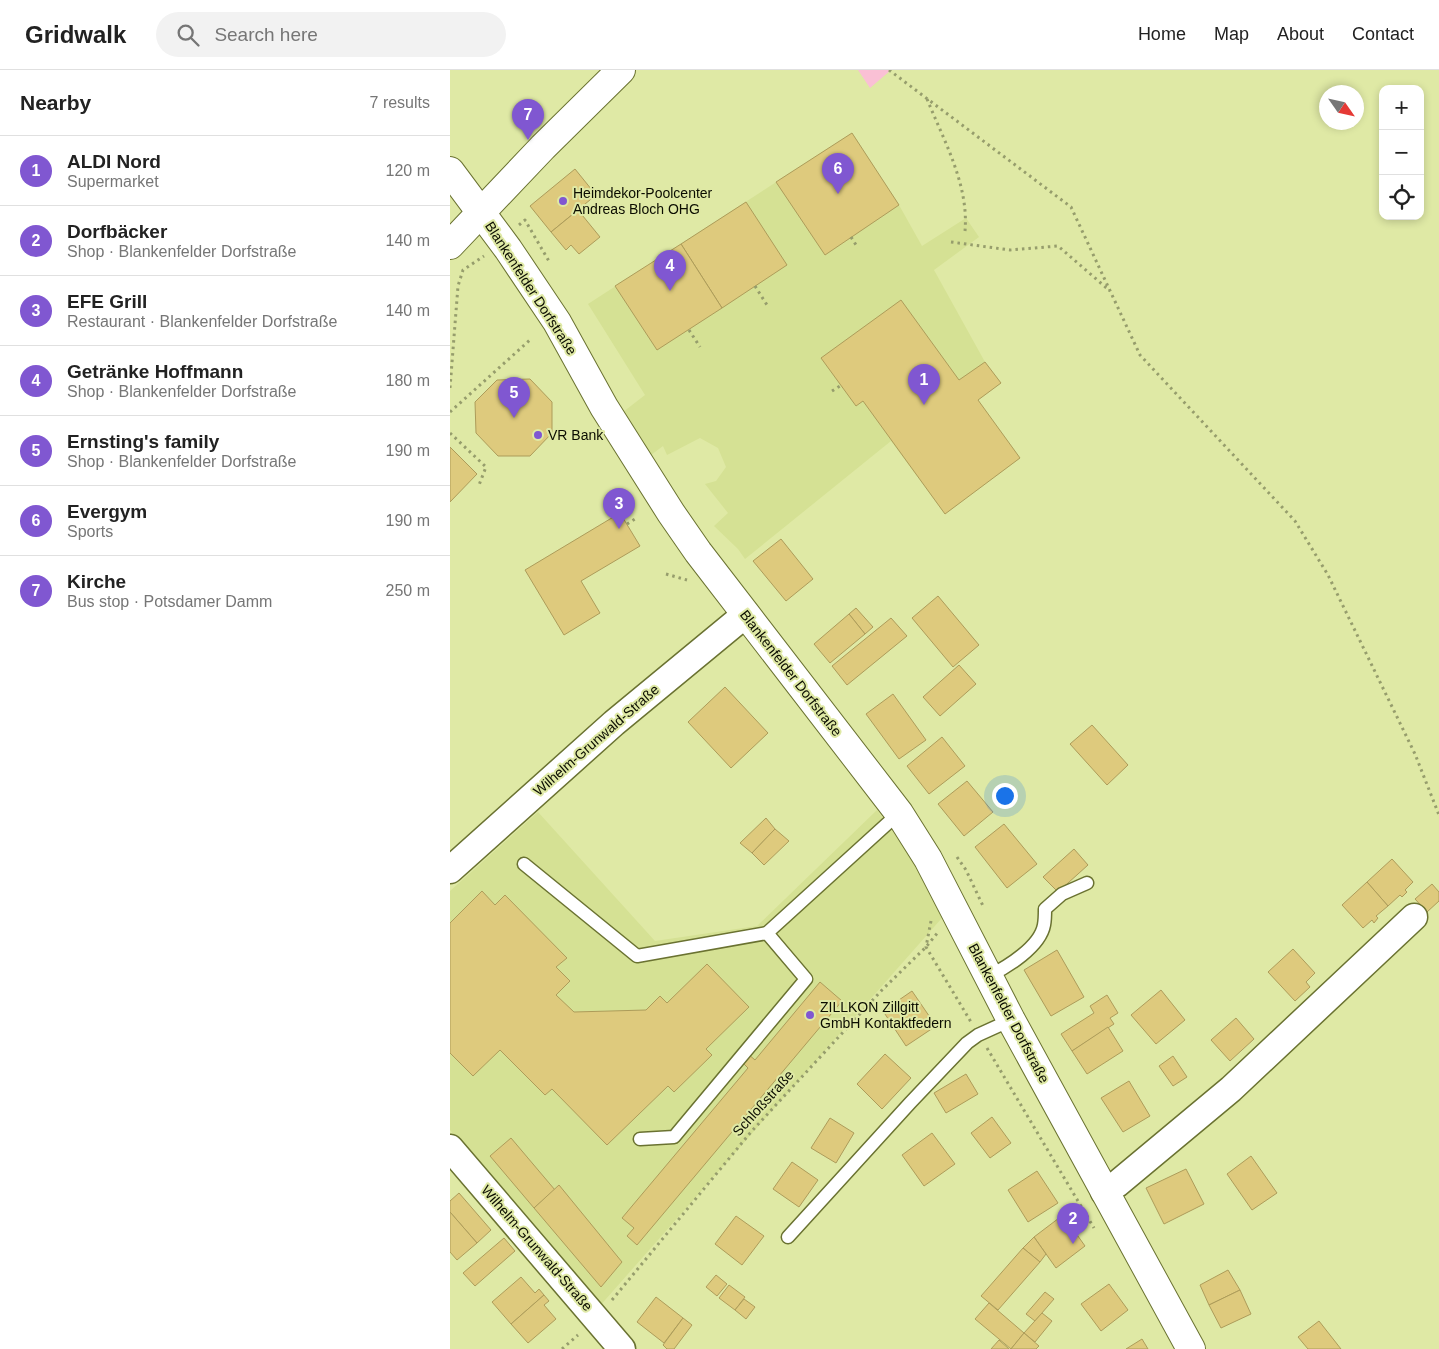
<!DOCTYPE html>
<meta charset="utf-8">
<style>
:root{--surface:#fff;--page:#f2f2f2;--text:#222;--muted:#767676;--line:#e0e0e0;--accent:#8057d1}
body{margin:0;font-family:Helvetica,sans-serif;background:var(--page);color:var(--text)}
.controls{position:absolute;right:15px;top:15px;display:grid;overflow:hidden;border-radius:10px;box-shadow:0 2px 8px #0003}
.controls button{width:45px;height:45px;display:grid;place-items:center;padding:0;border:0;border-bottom:1px solid var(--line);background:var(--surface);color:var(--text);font:25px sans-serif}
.compass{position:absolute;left:869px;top:15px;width:45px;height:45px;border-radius:50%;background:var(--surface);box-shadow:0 2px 8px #0003;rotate:124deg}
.you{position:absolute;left:554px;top:725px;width:18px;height:18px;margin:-12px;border:4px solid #fff;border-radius:50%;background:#1a73e8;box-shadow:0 0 0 8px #1a73e833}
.badge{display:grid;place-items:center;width:32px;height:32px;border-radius:50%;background:var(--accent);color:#fff;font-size:16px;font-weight:700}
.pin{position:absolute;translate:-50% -41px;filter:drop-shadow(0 1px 2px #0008)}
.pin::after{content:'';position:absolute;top:26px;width:18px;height:15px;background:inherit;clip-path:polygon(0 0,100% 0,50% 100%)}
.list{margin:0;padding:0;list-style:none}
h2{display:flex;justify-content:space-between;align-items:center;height:65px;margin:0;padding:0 20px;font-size:21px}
h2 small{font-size:16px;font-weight:400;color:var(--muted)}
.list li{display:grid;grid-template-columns:32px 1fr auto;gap:15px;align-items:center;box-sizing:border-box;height:70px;padding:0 20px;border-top:1px solid var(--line)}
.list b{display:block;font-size:19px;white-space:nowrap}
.list p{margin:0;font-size:16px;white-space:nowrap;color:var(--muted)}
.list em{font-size:16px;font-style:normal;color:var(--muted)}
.icon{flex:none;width:28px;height:28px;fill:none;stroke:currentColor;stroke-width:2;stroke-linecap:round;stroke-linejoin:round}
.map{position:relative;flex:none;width:989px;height:1279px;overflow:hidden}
header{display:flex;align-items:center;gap:30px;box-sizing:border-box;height:70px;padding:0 25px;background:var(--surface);border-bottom:1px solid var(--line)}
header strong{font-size:24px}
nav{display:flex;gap:28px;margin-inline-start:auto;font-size:18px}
.search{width:350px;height:45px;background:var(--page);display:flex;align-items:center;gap:12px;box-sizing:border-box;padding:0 18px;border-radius:28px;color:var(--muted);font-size:19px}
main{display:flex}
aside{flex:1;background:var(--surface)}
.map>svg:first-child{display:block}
.built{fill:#d5e194}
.green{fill:#fac0d5}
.building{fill:#deca7d;stroke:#ad9c5a}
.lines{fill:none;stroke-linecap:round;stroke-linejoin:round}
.lane-casing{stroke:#6a7231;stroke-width:15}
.street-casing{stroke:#6a7231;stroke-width:29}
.secondary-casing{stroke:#6a7231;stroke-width:30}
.path{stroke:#969d6c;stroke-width:3;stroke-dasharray:2.5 4;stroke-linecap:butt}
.lane{stroke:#fff;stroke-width:12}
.street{stroke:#fff;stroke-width:26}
.secondary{stroke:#fff;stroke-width:28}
.poi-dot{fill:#8057d1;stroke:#dfe9a5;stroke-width:2}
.labels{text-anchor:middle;stroke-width:4;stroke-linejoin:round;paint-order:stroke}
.poi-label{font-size:14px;fill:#0b0d00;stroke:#dfe9a5;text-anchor:start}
.street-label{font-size:14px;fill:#0b0d00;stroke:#dfe9a5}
</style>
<header>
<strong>Gridwalk</strong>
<div class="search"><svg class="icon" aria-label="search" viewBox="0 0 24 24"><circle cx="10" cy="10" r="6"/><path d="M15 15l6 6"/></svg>Search here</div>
<nav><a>Home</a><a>Map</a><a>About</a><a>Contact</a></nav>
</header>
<main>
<aside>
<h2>Nearby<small>7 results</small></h2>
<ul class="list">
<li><span class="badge">1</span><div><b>ALDI Nord</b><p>Supermarket</p></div><em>120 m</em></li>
<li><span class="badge">2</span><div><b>Dorfbäcker</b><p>Shop · Blankenfelder Dorfstraße</p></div><em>140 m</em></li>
<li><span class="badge">3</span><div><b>EFE Grill</b><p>Restaurant · Blankenfelder Dorfstraße</p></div><em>140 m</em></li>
<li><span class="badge">4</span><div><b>Getränke Hoffmann</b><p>Shop · Blankenfelder Dorfstraße</p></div><em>180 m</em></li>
<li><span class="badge">5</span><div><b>Ernsting's family</b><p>Shop · Blankenfelder Dorfstraße</p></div><em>190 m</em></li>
<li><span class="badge">6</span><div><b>Evergym</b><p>Sports</p></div><em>190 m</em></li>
<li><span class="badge">7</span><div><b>Kirche</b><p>Bus stop · Potsdamer Damm</p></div><em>250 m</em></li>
</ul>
</aside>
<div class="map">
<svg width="989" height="1279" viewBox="0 0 989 1279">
<rect width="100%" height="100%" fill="#dfe9a5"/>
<g class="built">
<path d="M402 63 449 135 472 176 516 148 529 167 484 200 535 292 551 313 528 330 570 388 495 444 441 371 295 489 288 479 264 456 278 443 255 414 266 411 276 397 268 378 250 368 217 385 213 376 201 385 173 342 195 325 138 234Z"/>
<path d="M427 740 499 840 148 1238 0 1060V821L88 742 205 871 307 856Z"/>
</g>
<path class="green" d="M408 0H441L420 18Z"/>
<g class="building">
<path d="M402 63 449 135 375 185 326 112Z"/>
<path d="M125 99 146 125 101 162 80 136Z"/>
<path d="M296 132 337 195 272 238 231 174Z"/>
<path d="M128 140 150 167 129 184 121 175 116 180 101 162Z"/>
<path d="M231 174 272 238 207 280 165 216Z"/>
<path d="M451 230 509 310 535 292 551 313 528 330 570 388 495 444 413 331 406 336 371 288Z"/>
<path d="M80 309 102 332V363L80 386H48L26 363 25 332 47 310Z"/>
<path d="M0 377 27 404 0 432Z"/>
<path d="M170 443 190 476 131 511 150 543 114 565 75 500Z"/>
<path d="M331 469 363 509 336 531 303 491Z"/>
<path d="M488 526 529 575 503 597 462 548Z"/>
<path d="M406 538 423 557 415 564 399 544Z"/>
<path d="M399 544 415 564 380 593 364 574Z"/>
<path d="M441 548 457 566 397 615 382 596Z"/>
<path d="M509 595 526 614 490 646 473 627Z"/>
<path d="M275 617 318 663 281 698 238 652Z"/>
<path d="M443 624 476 670 449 689 416 644Z"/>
<path d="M642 655 678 695 657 715 620 674Z"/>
<path d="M492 667 515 696 479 724 457 696Z"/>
<path d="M517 711 543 742 514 766 488 734Z"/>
<path d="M316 748 325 759 302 783 290 773Z"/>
<path d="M554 754 587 794 557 818 525 777Z"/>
<path d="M325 759 339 771 314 795 302 783Z"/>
<path d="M624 779 638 795 608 822 593 807Z"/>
<path d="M942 789 963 812 955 820 957 822 952 827 950 825 938 836 917 812Z"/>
<path d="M917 812 938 836 926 846 928 848 924 853 922 850 913 858 892 835Z"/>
<path d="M982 814 989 822V831L977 842 965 829Z"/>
<path d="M32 821 45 835 55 825 117 888 106 897 120 911 106 925 124 942 196 940 210 926 217 933 257 894 299 937 256 979 262 985 224 1022 218 1016 157 1075 102 1019 95 1025 50 980 23 1006 0 983V853Z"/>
<path d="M843 879 865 903 856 912 860 917 845 931 818 902Z"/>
<path d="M607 880 634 927 601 946 574 900Z"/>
<path d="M370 912 392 931 187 1175 177 1166 184 1158 172 1148 298 998 292 992 298 984 305 990Z"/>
<path d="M711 920 735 950 706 974 681 945Z"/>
<path d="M462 921 486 956 456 976 433 941Z"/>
<path d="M657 925 668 943 660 948 664 954 622 981 611 964 644 943 640 936Z"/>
<path d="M786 948 804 969 780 991 761 970Z"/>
<path d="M658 957 673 981 637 1004 622 981Z"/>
<path d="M435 984 461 1008 432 1039 407 1014Z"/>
<path d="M723 986 737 1007 723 1016 709 996Z"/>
<path d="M516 1004 528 1024 496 1043 484 1023Z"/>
<path d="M679 1011 700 1046 673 1062 651 1028Z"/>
<path d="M542 1047 561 1073 540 1088 521 1063Z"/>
<path d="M380 1048 404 1063 386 1093 361 1078Z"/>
<path d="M482 1063 505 1094 474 1116 452 1085Z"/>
<path d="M61 1068 105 1120 84 1138 40 1086Z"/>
<path d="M801 1086 827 1123 802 1140 777 1104Z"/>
<path d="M342 1092 368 1110 349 1137 323 1119Z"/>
<path d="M736 1099 754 1134 714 1154 696 1118Z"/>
<path d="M587 1101 608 1133 578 1152 558 1120Z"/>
<path d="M109 1115 172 1192 151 1217 84 1138Z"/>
<path d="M9 1123 41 1160 27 1173 0 1142V1131Z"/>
<path d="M0 1142 27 1173 7 1190 0 1182Z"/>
<path d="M613 1145 635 1176 606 1198 584 1167Z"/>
<path d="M286 1146 314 1166 292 1195 265 1174Z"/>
<path d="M584 1167 596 1184 590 1192 573 1178Z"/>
<path d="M54 1168 65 1181 25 1216 13 1203Z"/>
<path d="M573 1178 590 1192 548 1240 531 1226Z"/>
<path d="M778 1200 790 1220 759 1235 750 1215Z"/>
<path d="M266 1205 277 1214 267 1226 256 1217Z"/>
<path d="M71 1207 85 1223 89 1219 94 1225 61 1254 42 1232Z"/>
<path d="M659 1214 678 1240 651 1261 631 1234Z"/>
<path d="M279 1215 295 1227 285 1240 269 1228Z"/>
<path d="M790 1220 801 1244 771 1258 759 1235Z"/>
<path d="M595 1222 604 1229 585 1251 576 1244Z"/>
<path d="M94 1225 99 1231 94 1235 106 1249 78 1273 61 1254Z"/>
<path d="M206 1227 233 1248 214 1273 187 1252Z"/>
<path d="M294 1229 305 1237 296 1249 285 1240Z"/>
<path d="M539 1233 574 1263 561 1279 525 1249Z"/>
<path d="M592 1243 602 1251 585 1272 574 1263Z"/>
<path d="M233 1248 242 1255 224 1279H217L213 1275Z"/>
<path d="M869 1251 891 1279H858L848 1267Z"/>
<path d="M574 1263 589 1276 586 1279H561Z"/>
<path d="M692 1269 698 1279H676Z"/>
<path d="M549 1270 559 1279H541Z"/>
</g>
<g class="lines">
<g class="lane-casing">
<g id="lane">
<path d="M74 794 187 886 317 863 449 743"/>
<path d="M539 906C557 897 590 877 594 855 595 850 595 844 595 839L612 824 637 813"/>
<path d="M190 1069 224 1067 356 909 317 863"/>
<path d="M338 1167 460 1033 517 973 528 965 561 950"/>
</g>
</g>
<g class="street-casing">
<g id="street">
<path d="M0 800 164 653 296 544"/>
<path d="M0 1078 172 1279"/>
<path d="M654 1122 667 1114 781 1019 964 847"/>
</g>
</g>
<g class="secondary-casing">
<g id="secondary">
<path d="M0 101 58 179 107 252 154 337 221 443 248 482 449 743 478 789 561 950 741 1279"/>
<path d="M0 175 93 77 171 0"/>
</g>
</g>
<g class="path">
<path d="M439 0 621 137 690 285 845 451 878 505 965 684 989 745"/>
<path d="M477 29C494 71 519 115 515 161"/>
<path d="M69 155 75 150 100 193"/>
<path d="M401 167 408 178"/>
<path d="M501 172 560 180 608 176 660 221"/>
<path d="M305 216 317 235"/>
<path d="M239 260 250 277"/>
<path d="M0 318 8 216 13 200 34 186"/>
<path d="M382 321 390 316"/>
<path d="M0 342 81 269"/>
<path d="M0 363 36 397 29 415"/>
<path d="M177 454 185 449"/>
<path d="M216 504 237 510"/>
<path d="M507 787 516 800 533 836"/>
<path d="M481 851 476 877 521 952"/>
<path d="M537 978 644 1158"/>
<path d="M162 1230 301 1062 432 920 476 877 489 861"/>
<path d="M112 1279 128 1265"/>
</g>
<use href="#lane" class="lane"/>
<use href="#street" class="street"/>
<use href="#secondary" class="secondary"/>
</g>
<g class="poi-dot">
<circle cx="113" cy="131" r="5"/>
<circle cx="88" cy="365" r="5"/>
<circle cx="360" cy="945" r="5"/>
</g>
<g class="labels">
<g class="poi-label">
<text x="123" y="128">Heimdekor-Poolcenter<tspan x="123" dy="16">Andreas Bloch OHG</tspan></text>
<text x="98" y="370">VR Bank</text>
<text x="370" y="942">ZILLKON Zillgitt<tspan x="370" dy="16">GmbH Kontaktfedern</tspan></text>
</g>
<g class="street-label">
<text transform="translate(81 218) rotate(57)" y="5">Blankenfelder Dorfstraße</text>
<text transform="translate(341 603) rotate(52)" y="5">Blankenfelder Dorfstraße</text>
<text transform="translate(146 670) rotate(-41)" y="5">Wilhelm-Grunwald-Straße</text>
<text transform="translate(559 943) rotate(62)" y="5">Blankenfelder Dorfstraße</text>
<text transform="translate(313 1033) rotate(-48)" y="5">Schloßstraße</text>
<text transform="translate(87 1178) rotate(49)" y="5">Wilhelm-Grunwald-Straße</text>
</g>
</g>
</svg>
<div class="controls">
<button>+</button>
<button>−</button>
<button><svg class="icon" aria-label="locate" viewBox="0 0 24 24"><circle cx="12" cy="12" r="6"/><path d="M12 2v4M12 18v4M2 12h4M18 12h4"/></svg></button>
</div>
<svg class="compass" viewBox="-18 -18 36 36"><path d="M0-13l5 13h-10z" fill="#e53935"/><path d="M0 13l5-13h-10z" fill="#767676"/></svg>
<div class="you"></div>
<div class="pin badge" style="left:474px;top:335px">1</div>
<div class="pin badge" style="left:623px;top:1174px">2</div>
<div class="pin badge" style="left:169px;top:459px">3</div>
<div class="pin badge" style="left:220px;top:221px">4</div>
<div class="pin badge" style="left:64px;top:348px">5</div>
<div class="pin badge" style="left:388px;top:124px">6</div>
<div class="pin badge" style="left:78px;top:70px">7</div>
</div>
</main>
